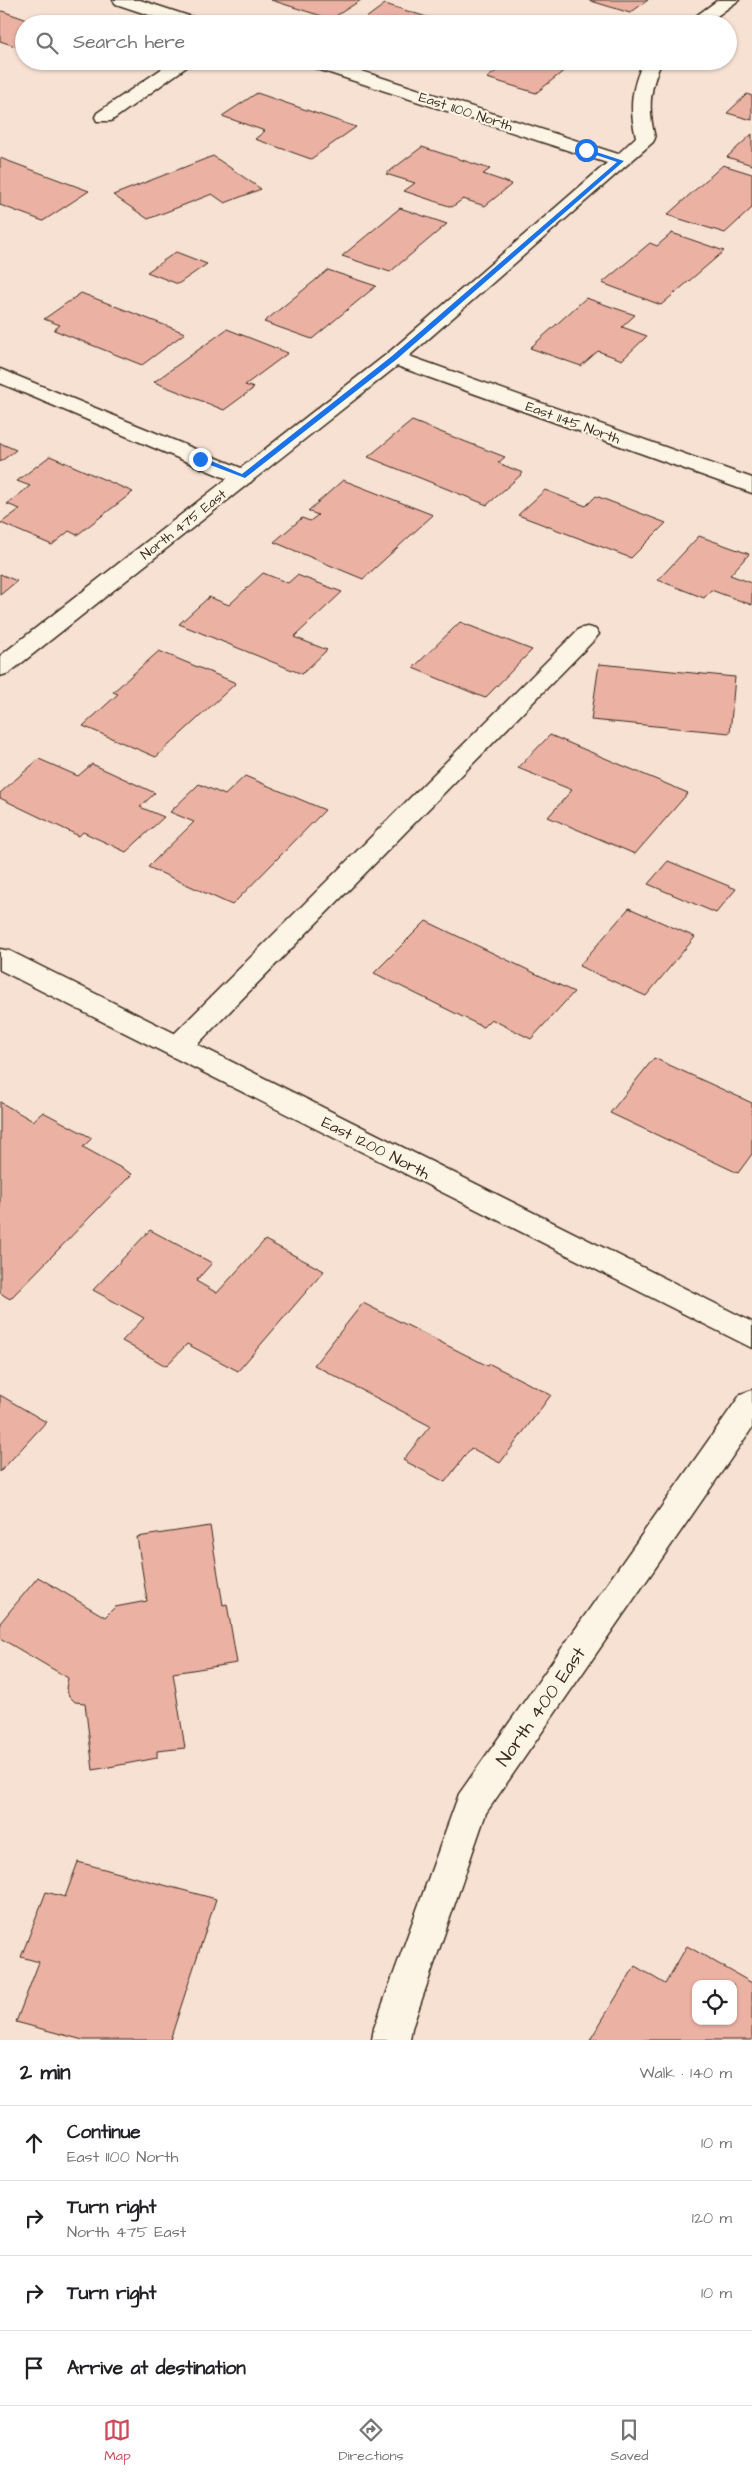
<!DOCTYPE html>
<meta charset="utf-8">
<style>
:root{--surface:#fff;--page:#f2f2f2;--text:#202124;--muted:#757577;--line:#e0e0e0;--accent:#d1495b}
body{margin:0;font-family:"Architects Daughter",sans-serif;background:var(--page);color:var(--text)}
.controls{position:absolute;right:15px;bottom:15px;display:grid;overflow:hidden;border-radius:10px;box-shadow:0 1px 4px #0004}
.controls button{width:45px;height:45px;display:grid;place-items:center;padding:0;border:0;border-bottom:1px solid var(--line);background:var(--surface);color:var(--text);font:25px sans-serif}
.stop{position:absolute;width:15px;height:15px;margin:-11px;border:4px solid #1a73e8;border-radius:50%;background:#fff}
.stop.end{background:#1a73e8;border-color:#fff;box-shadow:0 1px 5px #0008}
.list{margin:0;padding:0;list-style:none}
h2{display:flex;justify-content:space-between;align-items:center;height:65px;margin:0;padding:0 20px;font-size:21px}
h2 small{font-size:16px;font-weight:400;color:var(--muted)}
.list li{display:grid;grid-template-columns:32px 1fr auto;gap:15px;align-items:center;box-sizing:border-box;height:75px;padding:0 20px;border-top:1px solid var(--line)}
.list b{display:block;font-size:19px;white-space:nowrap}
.list p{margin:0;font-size:16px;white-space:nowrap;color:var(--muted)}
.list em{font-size:16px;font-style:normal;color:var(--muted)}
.icon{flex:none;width:28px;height:28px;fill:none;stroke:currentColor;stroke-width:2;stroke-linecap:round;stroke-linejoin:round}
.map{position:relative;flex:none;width:752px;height:2040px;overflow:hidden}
.search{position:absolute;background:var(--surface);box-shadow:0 1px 4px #0004;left:15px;right:15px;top:15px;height:55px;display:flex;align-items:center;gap:12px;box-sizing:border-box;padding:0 18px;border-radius:28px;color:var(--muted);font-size:19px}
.sheet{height:365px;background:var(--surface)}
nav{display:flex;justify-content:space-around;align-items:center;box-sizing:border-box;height:70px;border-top:1px solid var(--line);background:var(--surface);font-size:14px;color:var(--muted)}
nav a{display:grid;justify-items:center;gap:2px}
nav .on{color:var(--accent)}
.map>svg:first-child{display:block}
.building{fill:#ebb2a4;stroke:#3b2a1e;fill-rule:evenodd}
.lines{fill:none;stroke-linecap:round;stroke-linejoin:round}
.lane-casing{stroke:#3b2a1e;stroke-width:3}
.street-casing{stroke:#3b2a1e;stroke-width:3}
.secondary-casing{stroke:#3b2a1e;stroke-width:3}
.lane{fill:#fcf5e5;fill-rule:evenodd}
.street{fill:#fcf5e5;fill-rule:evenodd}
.secondary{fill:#fcf5e5;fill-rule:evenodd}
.route{fill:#1a73e8}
.labels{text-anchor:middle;stroke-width:4.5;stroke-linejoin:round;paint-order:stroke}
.far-street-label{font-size:14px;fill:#3b2a1e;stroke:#fcf5e5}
.street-label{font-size:16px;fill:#3b2a1e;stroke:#fcf5e5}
.near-street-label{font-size:19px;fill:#3b2a1e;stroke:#fcf5e5}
</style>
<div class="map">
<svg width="752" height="2040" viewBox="0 0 752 2040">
<rect width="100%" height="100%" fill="#f7e1d2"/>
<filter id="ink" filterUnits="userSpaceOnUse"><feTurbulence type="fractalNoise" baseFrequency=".02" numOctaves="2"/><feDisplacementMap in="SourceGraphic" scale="10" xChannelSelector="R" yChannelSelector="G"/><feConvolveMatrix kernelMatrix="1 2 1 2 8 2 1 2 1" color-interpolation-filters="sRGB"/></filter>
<g filter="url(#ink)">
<g class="building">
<path d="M271 0H361L331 19Z"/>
<path d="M588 0H648L630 13Z"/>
<path d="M385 4 449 24H358Z"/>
<path d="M2 11 39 24H24V49L0 41V12Z"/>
<path d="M509 61H576L536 93 487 78Z"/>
<path d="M257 93 356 127 311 159 255 139 265 131 222 116Z"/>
<path d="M747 94 752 96V120L727 113Z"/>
<path d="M752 134V165L727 157Z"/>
<path d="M422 147 490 169 483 174 512 184 485 206 463 199 452 207 404 191 415 183 386 174Z"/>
<path d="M213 156 261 189 225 203 212 194 148 219 113 195Z"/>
<path d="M0 158 89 191 43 221 0 205Z"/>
<path d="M723 165 752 174V208L725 233 667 215Z"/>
<path d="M400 208 447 224 390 272 342 256Z"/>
<path d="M672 233 724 251 661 305 602 283 650 243 657 246Z"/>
<path d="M176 252 207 264 178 284 147 272Z"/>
<path d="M328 270 376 286 312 339 264 322Z"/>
<path d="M81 293 185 333 142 365 54 330 60 325 44 319Z"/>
<path d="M586 298 635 315 622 327 647 336 622 360 598 351 581 366 530 348Z"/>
<path d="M227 329 288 353 245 385 254 388 224 410 154 382Z"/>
<path d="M412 421 505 457 498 463 523 473 487 505 368 457Z"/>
<path d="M0 443 16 450 0 462Z"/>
<path d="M50 456 133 492 77 535 69 531 52 545 1 523 20 509 7 504 30 486 17 481Z"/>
<path d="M343 480 433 515 363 579 274 542 302 518 310 521 318 515 308 511Z"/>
<path d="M545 490 586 506 596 496 666 523 631 558 518 515Z"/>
<path d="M699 536 749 554 730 575 752 583V605L711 590 704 598 658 580Z"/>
<path d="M263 573 288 583 297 575 342 592 294 637 327 650 302 674 179 624 209 597 229 605Z"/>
<path d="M0 574 17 581 0 595Z"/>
<path d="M460 622 532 650 485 698 413 668Z"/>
<path d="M159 651 236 683 156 757 83 726 118 694 113 692Z"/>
<path d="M599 664 735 677 730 733 591 720Z"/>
<path d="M550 735 688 793 635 854 548 817 572 790 518 768Z"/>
<path d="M39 759 78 776 92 764 155 793 140 807 164 817 126 852 83 832 79 836 0 798V793Z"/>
<path d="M245 776 325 810 232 905 148 867 194 822 170 812 199 784 225 795Z"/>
<path d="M668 861 736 889 716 913 648 884Z"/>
<path d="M629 908 695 937 646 996 579 966Z"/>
<path d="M426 921 574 992 531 1039 491 1019 483 1027 374 973Z"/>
<path d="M654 1058 752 1103V1154L738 1173 610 1113Z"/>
<path d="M0 1102 33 1121 43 1112 92 1138 83 1147 132 1174 10 1299 0 1293Z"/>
<path d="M150 1230 212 1263 196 1281 217 1293 265 1240 324 1271 238 1371 187 1344 166 1366 122 1341 144 1318 93 1290Z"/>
<path d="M363 1303 488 1366 490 1364 551 1395 500 1463 471 1448 445 1482 403 1460 430 1426 314 1365Z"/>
<path d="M0 1395 46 1422 0 1472Z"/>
<path d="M210 1526 223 1605 227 1604 237 1663 173 1673 185 1748 157 1751V1758L93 1770 85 1703 75 1702 69 1696 66 1688 68 1678 0 1638V1623L38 1577 105 1617 115 1607 147 1601 137 1537Z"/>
<path d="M78 1862 216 1899 170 2040H83L16 2022 39 1962 21 1957 46 1892 65 1897Z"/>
<path d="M687 1946 752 1983V2040H590L635 1966 665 1984ZM696 1984H733V2021H696Z"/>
</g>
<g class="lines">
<g class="lane-casing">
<g id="lane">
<path d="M0 369 251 472 254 477 251 482 243 484 235 482 0 383Z"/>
<path d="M587 627 595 629 599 634 595 639 188 1054 178 1057 168 1054 164 1047 168 1040 579 629Z"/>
</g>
</g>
<g class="street-casing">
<g id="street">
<path d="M113 0H140L201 20 204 24H176L116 4Z"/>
<path d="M718 0H739L706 24H685Z"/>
<path d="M173 61H195L111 121H97L95 117 97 113Z"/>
<path d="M302 61H330L618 154 636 137C629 109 631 87 644 61H662C649 88 648 110 655 138L653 142 409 356 752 478V493L397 366 9 673 0 676V656L387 354 607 163 305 65Z"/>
</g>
</g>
<g class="secondary-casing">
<g id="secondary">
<path d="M0 949 10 951 752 1322V1348L0 970Z"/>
<path d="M752 1390V1428L486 1813 412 2028 410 2040H372L374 2028 459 1794 741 1394Z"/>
</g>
</g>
<use href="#lane" class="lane"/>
<use href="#street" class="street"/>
<use href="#secondary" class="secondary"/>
</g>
</g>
<path class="route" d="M584 148 624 161 397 359 245 478 197 460V457H202L242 474 392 356 617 162 584 151Z"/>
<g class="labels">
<g class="far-street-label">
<text transform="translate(466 111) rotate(18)" y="5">East 1100 North</text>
<text transform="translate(573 422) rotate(20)" y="5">East 1145 North</text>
<text transform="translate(183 524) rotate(-38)" y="5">North 475 East</text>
</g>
<g class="street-label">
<text transform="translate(376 1147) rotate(27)" y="6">East 1200 North</text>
</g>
<g class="near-street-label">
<text transform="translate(540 1706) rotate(-55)" y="7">North 400 East</text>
</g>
</g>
</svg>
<div class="controls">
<button><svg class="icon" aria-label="locate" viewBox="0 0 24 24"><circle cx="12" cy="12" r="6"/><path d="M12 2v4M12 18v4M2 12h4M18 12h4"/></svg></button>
</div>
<div class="stop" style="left:586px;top:150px"></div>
<div class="stop end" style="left:200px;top:459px"></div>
<div class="search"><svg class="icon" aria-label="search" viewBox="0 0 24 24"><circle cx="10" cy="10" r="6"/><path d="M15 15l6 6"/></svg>Search here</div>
</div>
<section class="sheet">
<h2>2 min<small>Walk · 140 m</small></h2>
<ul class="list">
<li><svg class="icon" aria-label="ahead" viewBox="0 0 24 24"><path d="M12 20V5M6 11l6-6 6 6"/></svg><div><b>Continue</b><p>East 1100 North</p></div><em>10 m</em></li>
<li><svg class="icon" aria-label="right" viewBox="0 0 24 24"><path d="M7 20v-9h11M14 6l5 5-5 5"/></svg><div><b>Turn right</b><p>North 475 East</p></div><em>120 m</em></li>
<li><svg class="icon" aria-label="right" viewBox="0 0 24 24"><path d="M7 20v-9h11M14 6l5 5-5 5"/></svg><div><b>Turn right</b></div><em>10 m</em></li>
<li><svg class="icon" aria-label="arrive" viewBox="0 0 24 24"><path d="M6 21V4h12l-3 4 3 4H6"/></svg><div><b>Arrive at destination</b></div></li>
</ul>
</section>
<nav>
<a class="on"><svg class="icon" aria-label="map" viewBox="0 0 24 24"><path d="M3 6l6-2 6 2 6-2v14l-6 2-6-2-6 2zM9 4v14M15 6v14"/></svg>Map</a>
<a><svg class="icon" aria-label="directions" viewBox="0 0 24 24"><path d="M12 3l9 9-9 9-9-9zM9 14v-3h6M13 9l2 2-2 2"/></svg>Directions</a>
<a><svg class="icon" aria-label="saved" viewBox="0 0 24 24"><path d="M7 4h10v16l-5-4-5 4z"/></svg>Saved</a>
</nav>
